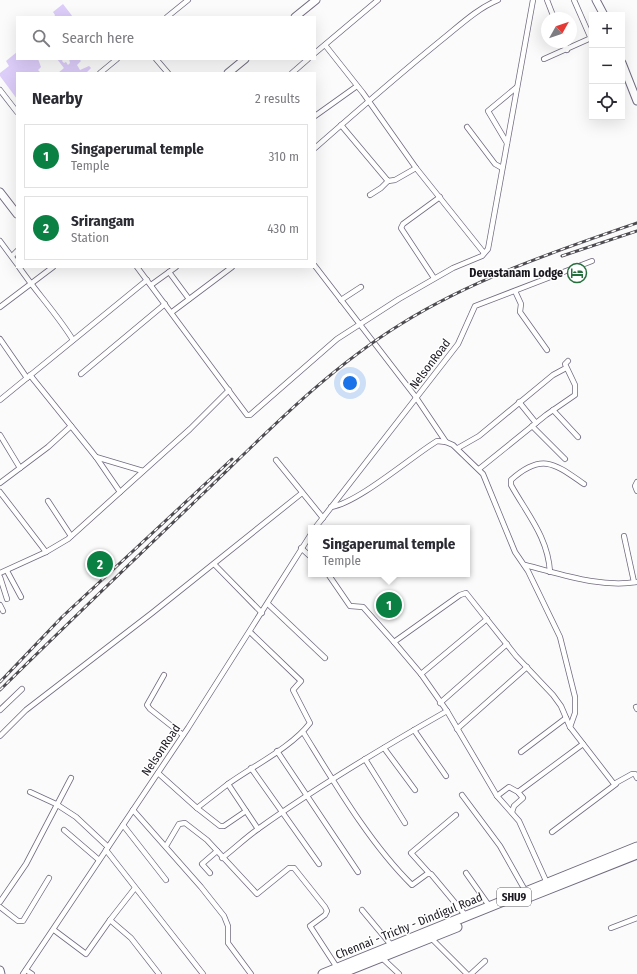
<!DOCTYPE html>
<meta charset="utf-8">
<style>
:root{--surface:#fff;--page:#f2f2f3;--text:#2b2b33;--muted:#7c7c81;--line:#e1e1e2;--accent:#0b8043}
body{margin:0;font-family:"Fira Sans Condensed",sans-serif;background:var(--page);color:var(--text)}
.controls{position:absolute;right:12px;top:12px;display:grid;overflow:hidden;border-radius:0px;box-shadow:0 4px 16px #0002}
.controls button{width:36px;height:36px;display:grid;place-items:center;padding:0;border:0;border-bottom:1px solid var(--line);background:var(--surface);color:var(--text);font:20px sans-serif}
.compass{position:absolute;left:541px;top:12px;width:36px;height:36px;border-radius:50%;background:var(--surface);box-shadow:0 4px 16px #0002;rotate:50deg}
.you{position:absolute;left:350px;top:383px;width:14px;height:14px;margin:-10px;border:3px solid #fff;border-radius:50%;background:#1a73e8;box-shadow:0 0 0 6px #1a73e833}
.badge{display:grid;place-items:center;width:26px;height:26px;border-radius:50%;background:var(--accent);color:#fff;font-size:13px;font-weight:700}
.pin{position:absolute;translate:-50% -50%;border:2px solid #fff;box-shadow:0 1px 4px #0006}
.popup{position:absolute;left:308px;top:525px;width:162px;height:52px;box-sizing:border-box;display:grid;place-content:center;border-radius:0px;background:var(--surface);filter:drop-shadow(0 1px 3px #0005);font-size:13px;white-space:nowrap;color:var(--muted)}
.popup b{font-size:15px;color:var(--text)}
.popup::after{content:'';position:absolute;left:50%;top:100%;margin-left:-8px;border:8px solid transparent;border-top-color:var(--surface)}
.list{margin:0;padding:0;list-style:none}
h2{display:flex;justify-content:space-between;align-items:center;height:52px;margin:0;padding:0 16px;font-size:17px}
h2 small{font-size:13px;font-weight:400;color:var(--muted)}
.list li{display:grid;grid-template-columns:26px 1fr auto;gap:12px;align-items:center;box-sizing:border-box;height:64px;margin:0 8px 8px;padding:0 8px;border:1px solid var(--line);border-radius:0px}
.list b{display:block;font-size:15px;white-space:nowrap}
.list p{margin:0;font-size:13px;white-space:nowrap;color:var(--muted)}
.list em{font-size:13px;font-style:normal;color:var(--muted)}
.icon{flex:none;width:22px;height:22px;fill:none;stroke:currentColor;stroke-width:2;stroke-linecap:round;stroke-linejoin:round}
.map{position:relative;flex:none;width:637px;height:974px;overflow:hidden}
.search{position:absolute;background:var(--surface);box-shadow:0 4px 16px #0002;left:16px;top:16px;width:300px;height:44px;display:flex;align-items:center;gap:10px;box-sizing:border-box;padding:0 14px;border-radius:0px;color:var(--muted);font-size:15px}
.panel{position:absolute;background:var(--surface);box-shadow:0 4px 16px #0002;left:16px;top:72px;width:300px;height:196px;border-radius:0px}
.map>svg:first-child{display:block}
.green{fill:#dccdf9}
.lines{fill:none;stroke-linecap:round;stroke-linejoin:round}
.street-casing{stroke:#716a7f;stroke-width:6}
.secondary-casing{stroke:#716a7f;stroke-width:9}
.highway-casing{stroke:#716a7f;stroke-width:11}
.street{stroke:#fff;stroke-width:4.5}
.secondary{stroke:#fff;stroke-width:7}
.highway{stroke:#fff;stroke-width:9}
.rail-casing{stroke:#4e4b51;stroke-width:3}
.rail{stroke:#fff;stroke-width:1.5;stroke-dasharray:4.5;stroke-linecap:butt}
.labels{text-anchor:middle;stroke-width:3;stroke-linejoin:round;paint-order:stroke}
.shield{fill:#fff;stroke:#5f5d63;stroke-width:1}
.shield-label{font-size:11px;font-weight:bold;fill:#1b1820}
.poi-label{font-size:12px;font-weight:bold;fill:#1b1820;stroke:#fff;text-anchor:end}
.street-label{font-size:12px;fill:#1b1820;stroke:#fff}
</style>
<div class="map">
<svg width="637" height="974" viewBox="0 0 637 974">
<rect width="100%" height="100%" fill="#fbfbfb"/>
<g class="green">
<path d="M63 4 73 17H54L55 15 53 12Z"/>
<path d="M17 52V59H38L41 67 38 70 41 73H17V99L0 76V73L9 66 6 61Z"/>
<path d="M57 59H63L62 61 64 63 66 62 68 65 70 63 69 59H79L81 61 77 65 80 70 89 66 91 68 86 73H58L64 68Z"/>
</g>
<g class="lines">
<g class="street-casing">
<g id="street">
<path d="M547 0 554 18"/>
<path d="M574 0 592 41"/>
<path d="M167 17 188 0"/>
<path d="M563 42 567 50"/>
<path d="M325 45 363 93 416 168"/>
<path d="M315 53 378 0"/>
<path d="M156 59 168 73"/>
<path d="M544 59 591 38"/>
<path d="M100 73 117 59"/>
<path d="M292 73 308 59"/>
<path d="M0 90 17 112"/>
<path d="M315 116 357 86"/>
<path d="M341 125 388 181 395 180 416 168 484 253"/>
<path d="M467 127 495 164 502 168"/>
<path d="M507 143 488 111 517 87"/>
<path d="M315 148C356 112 396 77 439 42 457 28 476 9 498 0"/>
<path d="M370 195 381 188 388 181"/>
<path d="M0 241 17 264"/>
<path d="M12 256 17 251"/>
<path d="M315 266 415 396 446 442"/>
<path d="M19 267C36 292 57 314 73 340"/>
<path d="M137 267 238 403 247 415H250L337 339 399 299 453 268 482 256 488 249 533 0"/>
<path d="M169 272 189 299"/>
<path d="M434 278 401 228 403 224 440 197"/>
<path d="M151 285 176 267"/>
<path d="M515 291 521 304 520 312 547 350"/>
<path d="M341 300 361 287"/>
<path d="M0 307 53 267"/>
<path d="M172 312 232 267"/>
<path d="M0 339 27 378"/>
<path d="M81 374 165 304"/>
<path d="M30 375 96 457 143 471"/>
<path d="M0 400 147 280"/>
<path d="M519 402 536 423"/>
<path d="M553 410 578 437"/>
<path d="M532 426 565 459"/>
<path d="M0 435 20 468"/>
<path d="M458 448 479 436 553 375 566 368"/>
<path d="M96 457 120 492"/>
<path d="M276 460 323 518"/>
<path d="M479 469 546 415 575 395V385L565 364 568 361"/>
<path d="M637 482 635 486 637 491"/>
<path d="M0 483 48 447 71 426"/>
<path d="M0 492 46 552"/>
<path d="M48 501 71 536"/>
<path d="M331 507C358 503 411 457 437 441L446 442 453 445 483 474 515 552 528 571 560 637 575 697V713L570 727 614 784 632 774H635L637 778"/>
<path d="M315 528 458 344 475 306 592 261"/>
<path d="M624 536 634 582"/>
<path d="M301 548 311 557"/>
<path d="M214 564 262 613"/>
<path d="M525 565C561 574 600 588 637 582"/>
<path d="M7 571 21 597"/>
<path d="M550 572C548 537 527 514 511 485V480C542 452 555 464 584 484"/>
<path d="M0 573 46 552 68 539 190 429 229 390"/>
<path d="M328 574 350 606 363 607 394 642"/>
<path d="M0 577 7 599"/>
<path d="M268 604 325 658"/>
<path d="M0 605 3 611"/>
<path d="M250 632 301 681 293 690 310 723C292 747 253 766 228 784L258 829"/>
<path d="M421 674 487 619"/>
<path d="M164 675 147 705 150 709 183 735"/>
<path d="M440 703 507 644"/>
<path d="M636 707 637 709"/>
<path d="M0 710 22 689"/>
<path d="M447 711 421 674 394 642 460 595 466 593 516 656 553 695 561 706 570 727"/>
<path d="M457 729 527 667"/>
<path d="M414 730 446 776"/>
<path d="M303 732C334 782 370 844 412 885L427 874H431L466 916"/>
<path d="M0 736 26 710 152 613 302 493"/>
<path d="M384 748 415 790"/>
<path d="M277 751 358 872"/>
<path d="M521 752 566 718"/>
<path d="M365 759 405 823"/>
<path d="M251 768 319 864"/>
<path d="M158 773 197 808 220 826H224L246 811"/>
<path d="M30 792 56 804 76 817 108 847"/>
<path d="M518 792 583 744"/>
<path d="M462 795 500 846 526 892"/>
<path d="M497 796 509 787 518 792 523 798 514 806 512 812"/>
<path d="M197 808 228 784"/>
<path d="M133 810 201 887 224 916 228 926V943L251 974"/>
<path d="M123 825 166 880"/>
<path d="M64 830 99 860"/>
<path d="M552 832 616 784"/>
<path d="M166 846 179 824 185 823 207 840 257 894 289 868H294L325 907 327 911 325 915 310 926 338 969"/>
<path d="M106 850 203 974"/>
<path d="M222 858C234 849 245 838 258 829 318 786 382 748 447 711L497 796 519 821 547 883"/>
<path d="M210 873 202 864 217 851"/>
<path d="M429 873 411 853 456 815"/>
<path d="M466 873 490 907"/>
<path d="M0 902 26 864 71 778"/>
<path d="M0 907 18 921H23L49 878"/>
<path d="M362 910 392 946"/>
<path d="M110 920 131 938 159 974"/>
<path d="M611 928 637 918"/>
<path d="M54 930 86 954 110 920 135 888"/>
<path d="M430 937 467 974"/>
<path d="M381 957 399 974"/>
<path d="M26 970 32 974"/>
<path d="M23 974 188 728 311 534"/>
<path d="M471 974 485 961"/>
</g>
</g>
<g class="secondary-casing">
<g id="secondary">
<path d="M596 0 604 15"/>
<path d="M295 17 316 0"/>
<path d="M622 63 637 101"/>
<path d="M228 73 245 59"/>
<path d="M0 192 17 214"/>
<path d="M0 970 1 974"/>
</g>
</g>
<g class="highway-casing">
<g id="highway">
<path d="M526 898 637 854"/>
<path d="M323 974 637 847"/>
<path d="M339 974 457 927"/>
</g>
</g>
<use href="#street" class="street"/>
<use href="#secondary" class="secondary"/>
<use href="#highway" class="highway"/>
<g class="rail-casing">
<g id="rail">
<path d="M562 256 637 231"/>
<path d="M0 682 62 617 232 459"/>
<path d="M0 690C69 622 139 555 208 489 269 430 328 369 401 324 473 279 556 251 637 223"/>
</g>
</g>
<use href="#rail" class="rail"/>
</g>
<defs>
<g id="hotel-ring" transform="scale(1)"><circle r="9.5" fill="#fff" stroke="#26703e" stroke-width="1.5"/><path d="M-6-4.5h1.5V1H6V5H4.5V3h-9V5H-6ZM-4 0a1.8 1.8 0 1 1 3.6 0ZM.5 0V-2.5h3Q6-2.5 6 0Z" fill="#26703e"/></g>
</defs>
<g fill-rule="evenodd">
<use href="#hotel-ring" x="577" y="273"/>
</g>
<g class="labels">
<rect class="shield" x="497" y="888" width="34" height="18" rx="3"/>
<g class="shield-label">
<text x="514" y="901">SHU9</text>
</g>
<g class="poi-label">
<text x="563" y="277">Devastanam Lodge</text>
</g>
<g class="street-label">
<text transform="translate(430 364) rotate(-53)" y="4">NelsonRoad</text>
<text transform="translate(161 750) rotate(-56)" y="4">NelsonRoad</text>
<text transform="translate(409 926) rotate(-22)" y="4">Chennai - Trichy - Dindigul Road</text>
</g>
</g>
</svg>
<div class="controls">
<button>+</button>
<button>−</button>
<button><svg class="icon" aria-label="locate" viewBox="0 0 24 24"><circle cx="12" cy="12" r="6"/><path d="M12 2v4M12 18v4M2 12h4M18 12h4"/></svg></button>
</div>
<svg class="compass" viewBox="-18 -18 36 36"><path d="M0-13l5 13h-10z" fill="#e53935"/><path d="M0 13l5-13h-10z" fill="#7c7c81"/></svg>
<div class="you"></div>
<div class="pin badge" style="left:389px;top:605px">1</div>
<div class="popup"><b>Singaperumal temple</b>Temple</div>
<div class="pin badge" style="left:100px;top:564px">2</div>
<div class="search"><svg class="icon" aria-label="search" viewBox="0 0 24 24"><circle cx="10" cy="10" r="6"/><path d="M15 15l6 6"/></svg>Search here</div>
<section class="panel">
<h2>Nearby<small>2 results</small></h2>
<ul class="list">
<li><span class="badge">1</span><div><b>Singaperumal temple</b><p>Temple</p></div><em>310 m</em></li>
<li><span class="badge">2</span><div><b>Srirangam</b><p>Station</p></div><em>430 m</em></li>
</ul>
</section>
</div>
